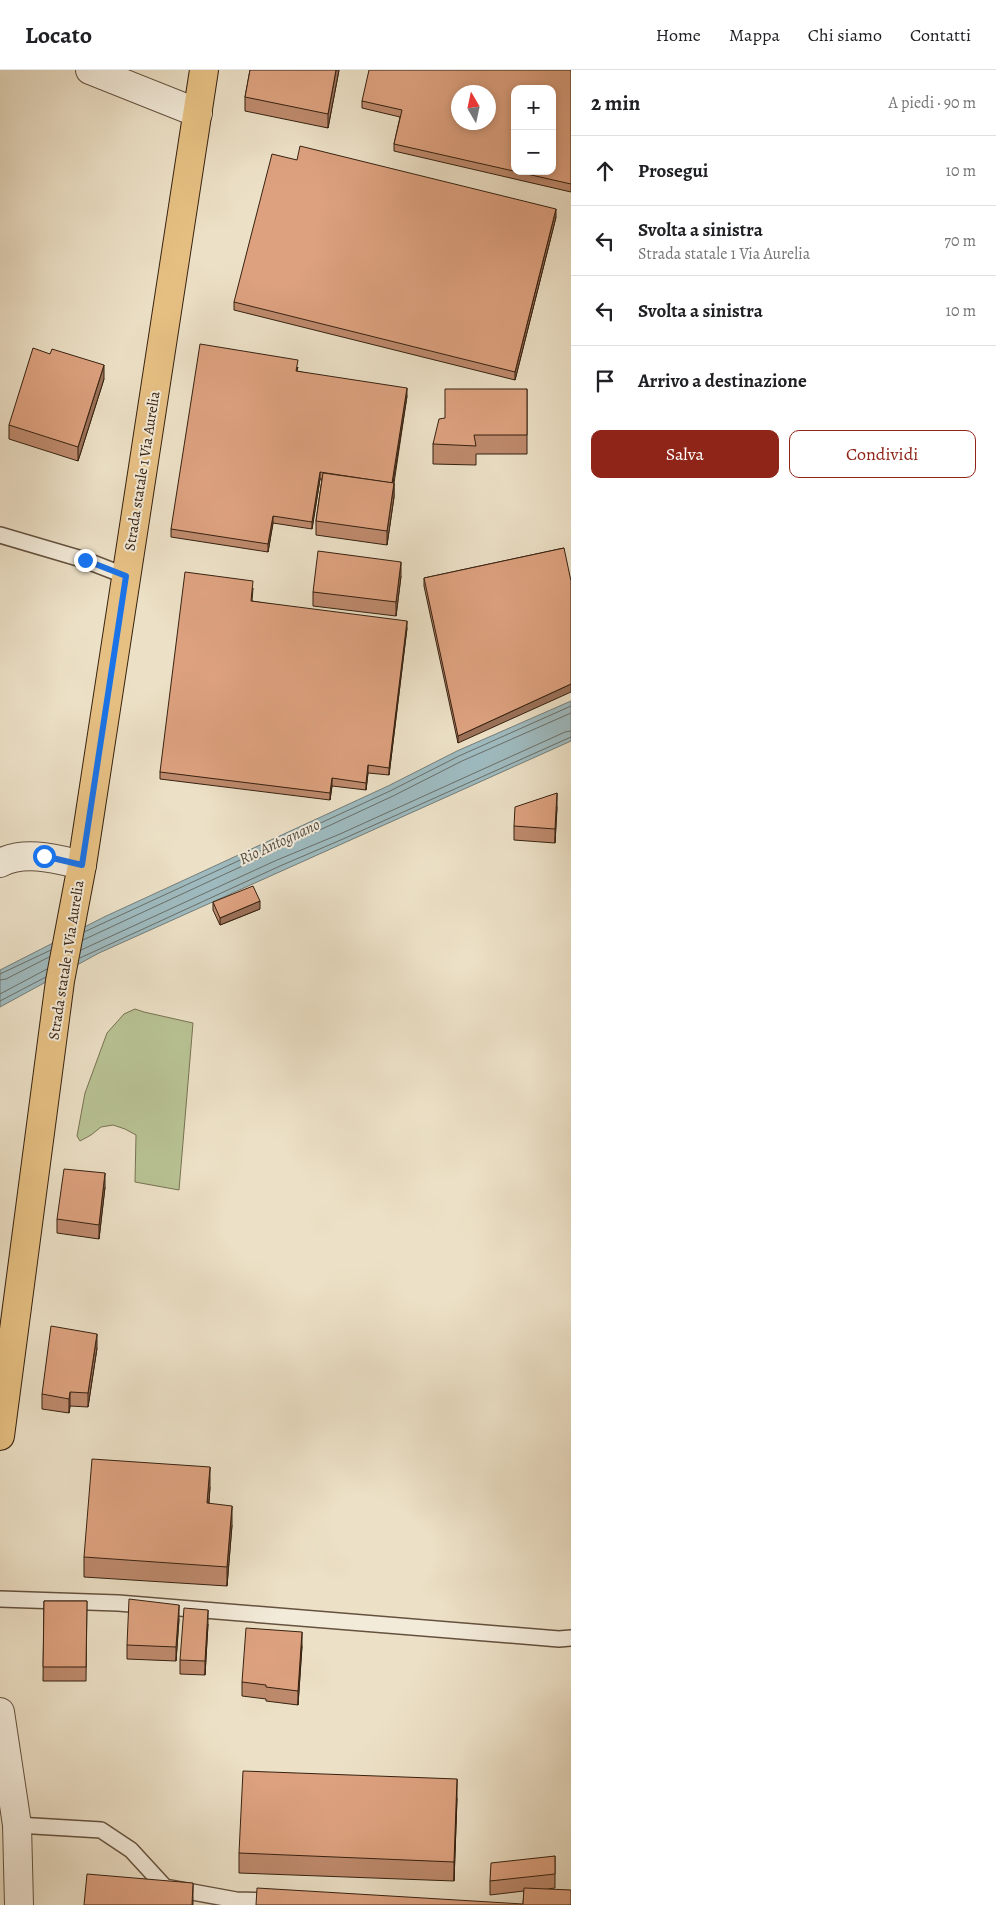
<!DOCTYPE html>
<html lang="it">
<meta charset="utf-8">
<style>
:root{--surface:#fff;--page:#f6f6f6;--text:#202124;--muted:#757577;--line:#e0e0e0;--accent:#8f2418}
body{margin:0;font-family:Alegreya,serif;background:var(--page);color:var(--text)}
.controls{position:absolute;right:15px;top:15px;display:grid;overflow:hidden;border-radius:10px;box-shadow:0 2px 8px #0003}
.controls button{width:45px;height:45px;display:grid;place-items:center;padding:0;border:0;border-bottom:1px solid var(--line);background:var(--surface);color:var(--text);font:25px sans-serif}
.compass{position:absolute;left:451px;top:15px;width:45px;height:45px;border-radius:50%;background:var(--surface);box-shadow:0 2px 8px #0003;rotate:351deg}
.stop{position:absolute;width:15px;height:15px;margin:-11px;border:4px solid #1a73e8;border-radius:50%;background:#fff}
.stop.end{background:#1a73e8;border-color:#fff;box-shadow:0 1px 5px #0008}
.list{margin:0;padding:0;list-style:none}
h2{display:flex;justify-content:space-between;align-items:center;height:65px;margin:0;padding:0 20px;font-size:21px}
h2 small{font-size:16px;font-weight:400;color:var(--muted)}
.list li{display:grid;grid-template-columns:32px 1fr auto;gap:15px;align-items:center;box-sizing:border-box;height:70px;padding:0 20px;border-top:1px solid var(--line)}
.list b{display:block;font-size:19px;white-space:nowrap}
.list p{margin:0;font-size:16px;white-space:nowrap;color:var(--muted)}
.list em{font-size:16px;font-style:normal;color:var(--muted)}
.actions{display:flex;gap:10px;padding:15px 20px}
.actions a{flex:1;padding:11px 0;border:1px solid var(--accent);border-radius:10px;text-align:center;font-size:18px;color:var(--accent)}
.actions .main{background:var(--accent);color:#fff}
.icon{flex:none;width:28px;height:28px;fill:none;stroke:currentColor;stroke-width:2;stroke-linecap:round;stroke-linejoin:round}
.map{position:relative;flex:none;width:571px;height:1835px;overflow:hidden}
header{display:flex;align-items:center;gap:30px;box-sizing:border-box;height:70px;padding:0 25px;background:var(--surface);border-bottom:1px solid var(--line)}
header strong{font-size:24px}
nav{display:flex;gap:28px;margin-inline-start:auto;font-size:18px}
main{display:flex}
aside{flex:1;background:var(--surface)}
.map>svg:first-child{display:block}
.green{fill:#b8c294;stroke:#777252}
.water{fill:#9ebabf;stroke:#747d79}
.lines{fill:none;stroke-linecap:round;stroke-linejoin:round}
.shore{stroke:#6a6e68;stroke-width:1}
.service-casing{stroke:#64513e;stroke-width:18}
.minor-casing{stroke:#64513e;stroke-width:30}
.primary-casing{stroke:#362110;stroke-width:30}
.service{stroke:#f3ebda;stroke-width:15}
.minor{stroke:#f3ebda;stroke-width:28}
.primary{stroke:#e6c083;stroke-width:28}
.wall{fill:#be8a6d;stroke:#362110}
.shaded-wall{fill:#9b7159;stroke:#362110}
.building{fill:#dda17f;stroke:#362110;fill-rule:evenodd}
.route{stroke:#1a73e8;stroke-width:6}
.labels{text-anchor:middle;stroke-width:4;stroke-linejoin:round;paint-order:stroke}
.street-label{font-size:15px;fill:#362110;stroke:#f3ebda}
.water-label{font-size:16px;font-style:italic;fill:#554f45;stroke:#f3ebda}
</style>
<header>
<strong>Locato</strong>
<nav><a>Home</a><a>Mappa</a><a>Chi siamo</a><a>Contatti</a></nav>
</header>
<main>
<div class="map">
<svg width="571" height="1835" viewBox="0 0 571 1835">
<rect width="100%" height="100%" fill="#ece0c6"/>
<filter id="stains"><feTurbulence type="fractalNoise" baseFrequency=".004" numOctaves="4"/><feColorMatrix values="0 0 0 0 .2 0 0 0 0 .09 0 0 0 0 .02 0 0 0 .5 -.17"/></filter>
<radialGradient id="worn" r=".72"><stop offset=".6" stop-color="#630" stop-opacity="0"/><stop offset="1" stop-color="#630" stop-opacity=".3"/></radialGradient>
<path class="green" d="M135 939 144 942 193 953 179 1120 135 1112 136 1065 125 1059 113 1055 101 1057 91 1065 80 1071 77 1066 85 1023 107 963 124 944Z"/>
<path class="water" d="M571 631V671L99 883 0 937V900L104 847 388 716 457 681Z"/>
<g class="lines">
<g class="shore">
<path d="M84 862 390 721 459 686 571 636"/>
<path d="M83 870 393 726 462 691 571 643"/>
<path d="M81 880 277 790 340 764 565 662 571 661"/>
<path d="M80 888 280 796 343 769 571 667"/>
<path d="M0 904 51 880"/>
<path d="M0 910 6 909 49 887"/>
<path d="M0 924 47 899"/>
<path d="M0 931 46 907"/>
</g>
<g class="service-casing">
<g id="service">
<path d="M0 465 85 490 126 506"/>
<path d="M0 1529 118 1533 559 1569 571 1568"/>
<path d="M17 1755 101 1760 131 1780 165 1817 236 1830 276 1831"/>
</g>
</g>
<g class="minor-casing">
<g id="minor">
<path d="M90 0 198 43"/>
<path d="M0 793C25 780 56 789 82 795"/>
<path d="M0 1642 17 1755 19 1835"/>
</g>
</g>
<g class="primary-casing">
<path id="primary" d="M0 1366 60 911 82 795 204 0"/>
</g>
<use href="#service" class="service"/>
<use href="#minor" class="minor"/>
<use href="#primary" class="primary"/>
</g>
<g class="wall">
<path d="M250 0H339L328 58 245 41V27Z"/>
<path d="M571 0V122L394 81V74L400 47 362 38V31Z"/>
<path d="M556 147 515 310 234 240V232Z"/>
<path d="M298 297 297 301 407 326 394 413V427L387 475 316 465V451L322 409H320L312 459 273 453 268 482 171 467V459Z"/>
<path d="M104 309 78 391 9 369V355Z"/>
<path d="M527 319V384H476V395L433 394V374L445 348Z"/>
<path d="M564 478 458 673 424 516V508Z"/>
<path d="M401 506 396 546 313 536V522Z"/>
<path d="M253 518 252 531 407 558 389 705 368 703 366 720 332 716 330 730 160 709V702Z"/>
<path d="M557 737 555 773 514 770V756Z"/>
<path d="M213 832 260 839 220 855 213 840Z"/>
<path d="M105 1117 99 1169 57 1163V1149Z"/>
<path d="M97 1278 88 1337 70 1336 69 1343 42 1339V1324Z"/>
<path d="M210 1417 209 1433 232 1455 227 1516 84 1507V1487Z"/>
<path d="M44 1531H87L86 1611H43Z"/>
<path d="M179 1549 176 1591 127 1589V1575Z"/>
<path d="M208 1554 205 1605 180 1604V1590Z"/>
<path d="M302 1576 298 1635 266 1631V1629L242 1626V1612Z"/>
<path d="M457 1728 454 1811 239 1803V1783Z"/>
<path d="M555 1786V1818L548 1819 523 1834 524 1821 490 1825V1811Z"/>
</g>
<g class="shaded-wall">
<path d="M336 0H339L328 58V44Z"/>
<path d="M556 139V147L515 310V302Z"/>
<path d="M104 295V309L78 391V377Z"/>
<path d="M407 318V326L392 420V413Z"/>
<path d="M320 402V409L312 459V452Z"/>
<path d="M394 413V427L387 475V461Z"/>
<path d="M273 446V453L268 482V474Z"/>
<path d="M401 492V506L396 546V532Z"/>
<path d="M407 551V558L389 705V698Z"/>
<path d="M571 614V622L458 673V666Z"/>
<path d="M368 695V703L366 720V713Z"/>
<path d="M332 708V716L330 730V723Z"/>
<path d="M557 723V737L555 773V759Z"/>
<path d="M260 831V839L220 855V848Z"/>
<path d="M105 1103V1117L99 1169V1155Z"/>
<path d="M97 1264V1278L88 1337V1323Z"/>
<path d="M70 1322V1336L69 1343V1329Z"/>
<path d="M210 1397V1417L207 1453V1433Z"/>
<path d="M232 1436V1455L227 1516V1497Z"/>
<path d="M179 1535V1549L176 1591V1577Z"/>
<path d="M208 1540V1554L205 1605V1591Z"/>
<path d="M302 1562V1576L298 1635V1621Z"/>
<path d="M457 1709V1728L454 1811V1792Z"/>
<path d="M193 1813V1835H192Z"/>
</g>
<g class="building">
<path d="M250 0H336L328 44 245 27Z"/>
<path d="M369 0H571V114L394 74 402 40 362 31ZM515 19H552V101H515ZM458 22H488V52H458Z"/>
<path d="M300 76 556 139 515 302 234 232 272 84 297 90Z"/>
<path d="M200 274 298 290 296 301 407 318 392 413 320 402 312 452 273 446 268 474 171 459Z"/>
<path d="M33 278 50 284 52 279 104 295 78 377 9 355Z"/>
<path d="M445 319H527V365H474L476 376 433 374 439 349 445 348Z"/>
<path d="M323 403 394 413 387 461 316 451Z"/>
<path d="M564 478 571 511V614L458 666 424 508Z"/>
<path d="M318 481 401 492 396 532 313 522Z"/>
<path d="M185 502 253 511 251 531 407 551 389 698 368 695 366 713 332 708 330 723 160 702Z"/>
<path d="M557 723 555 759 514 756 515 737Z"/>
<path d="M253 816 260 831 220 848 213 832Z"/>
<path d="M64 1099 105 1103 99 1155 57 1149Z"/>
<path d="M51 1256 97 1264 88 1323 70 1322 69 1329 42 1324Z"/>
<path d="M92 1389 210 1397 207 1433 232 1436 227 1497 84 1487Z"/>
<path d="M129 1529 179 1535 176 1577 127 1575Z"/>
<path d="M44 1531H87L86 1597H43Z"/>
<path d="M184 1538 208 1540 205 1591 180 1590Z"/>
<path d="M246 1558 302 1562 298 1621 266 1617V1615L242 1612Z"/>
<path d="M243 1701 457 1709 454 1792 239 1783Z"/>
<path d="M555 1786V1804L490 1811 491 1793Z"/>
<path d="M87 1804 193 1813 192 1835H84Z"/>
<path d="M257 1818 523 1834 524 1818 571 1820V1835H256Z"/>
</g>
<g class="lines">
<path class="route" d="M44 786 82 795 126 506 85 490"/>
</g>
<g class="labels">
<g class="street-label">
<text transform="translate(142 401) rotate(-81)" y="5">Strada statale 1 Via Aurelia</text>
<text transform="translate(66 890) rotate(-81)" y="5">Strada statale 1 Via Aurelia</text>
</g>
<g class="water-label">
<text transform="translate(279 771) rotate(-25)" y="6">Rio Antognano</text>
</g>
</g>
<rect width="100%" height="100%" filter="url(#stains)"/>
<rect width="100%" height="100%" fill="url(#worn)"/>
</svg>
<div class="controls">
<button>+</button>
<button>−</button>
</div>
<svg class="compass" viewBox="-18 -18 36 36"><path d="M0-13l5 13h-10z" fill="#e53935"/><path d="M0 13l5-13h-10z" fill="#757577"/></svg>
<div class="stop" style="left:44px;top:786px"></div>
<div class="stop end" style="left:85px;top:490px"></div>
</div>
<aside>
<h2>2 min<small>A piedi · 90 m</small></h2>
<ul class="list">
<li><svg class="icon" aria-label="ahead" viewBox="0 0 24 24"><path d="M12 20V5M6 11l6-6 6 6"/></svg><div><b>Prosegui</b></div><em>10 m</em></li>
<li><svg class="icon" aria-label="left" viewBox="0 0 24 24"><path d="M17 20v-9H6M10 6l-5 5 5 5"/></svg><div><b>Svolta a sinistra</b><p>Strada statale 1 Via Aurelia</p></div><em>70 m</em></li>
<li><svg class="icon" aria-label="left" viewBox="0 0 24 24"><path d="M17 20v-9H6M10 6l-5 5 5 5"/></svg><div><b>Svolta a sinistra</b></div><em>10 m</em></li>
<li><svg class="icon" aria-label="arrive" viewBox="0 0 24 24"><path d="M6 21V4h12l-3 4 3 4H6"/></svg><div><b>Arrivo a destinazione</b></div></li>
</ul>
<div class="actions"><a class="main">Salva</a><a>Condividi</a></div>
</aside>
</main>
